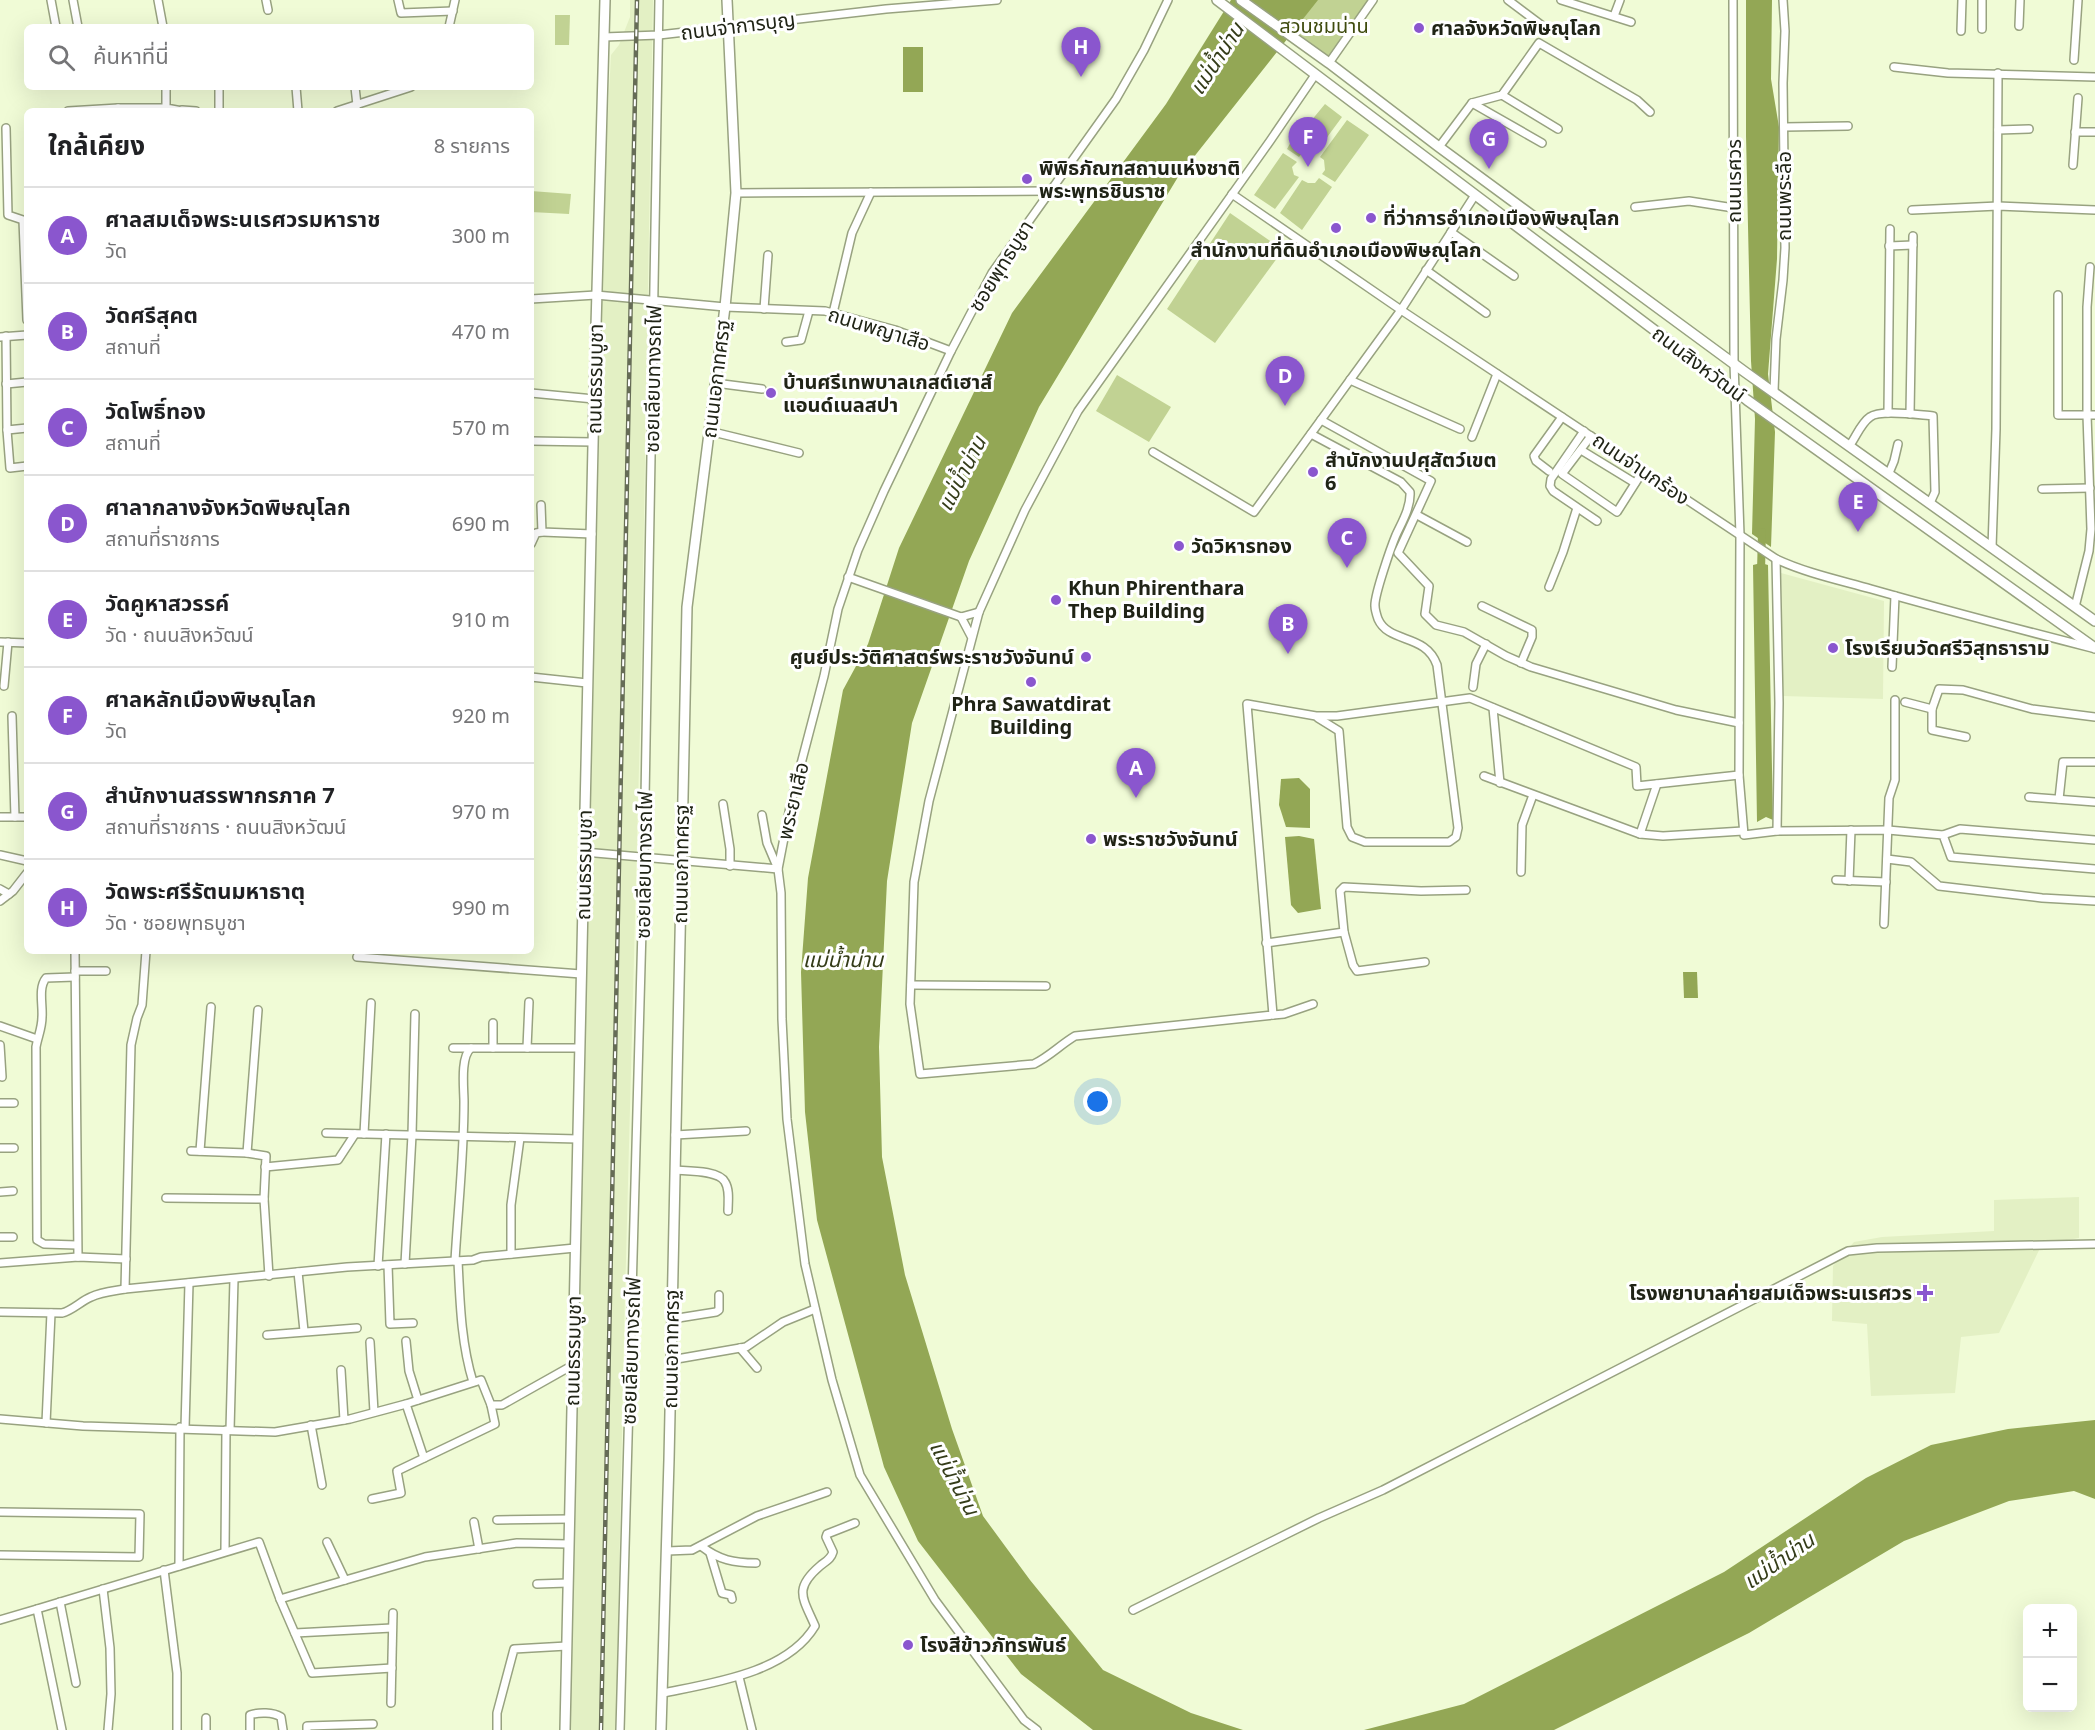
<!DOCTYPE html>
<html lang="th">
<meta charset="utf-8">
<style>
:root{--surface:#fff;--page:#f2f2f2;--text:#202124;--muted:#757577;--line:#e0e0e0;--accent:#8a56ce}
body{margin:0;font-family:"Noto Sans","Noto Sans Thai",sans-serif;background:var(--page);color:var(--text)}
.controls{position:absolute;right:18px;bottom:18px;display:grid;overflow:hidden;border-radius:9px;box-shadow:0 6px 24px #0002}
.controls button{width:54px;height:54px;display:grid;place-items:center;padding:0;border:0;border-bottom:2px solid var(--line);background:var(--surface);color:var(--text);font:30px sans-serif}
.you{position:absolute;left:1098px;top:1102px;width:21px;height:21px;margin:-15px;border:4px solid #fff;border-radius:50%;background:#1a73e8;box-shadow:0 0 0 9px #1a73e833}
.badge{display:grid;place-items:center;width:39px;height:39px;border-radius:50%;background:var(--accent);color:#fff;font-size:20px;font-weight:700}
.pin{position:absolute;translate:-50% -50px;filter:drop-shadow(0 2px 3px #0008)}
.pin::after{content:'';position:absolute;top:32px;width:21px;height:18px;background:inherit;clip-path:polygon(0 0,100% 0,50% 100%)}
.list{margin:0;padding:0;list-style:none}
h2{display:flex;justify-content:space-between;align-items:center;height:78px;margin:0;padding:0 24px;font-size:26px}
h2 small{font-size:20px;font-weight:400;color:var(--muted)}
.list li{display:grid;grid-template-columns:39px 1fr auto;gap:18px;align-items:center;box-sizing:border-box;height:96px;padding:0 24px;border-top:2px solid var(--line)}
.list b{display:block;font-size:22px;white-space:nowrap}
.list p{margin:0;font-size:20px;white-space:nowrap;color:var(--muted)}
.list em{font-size:20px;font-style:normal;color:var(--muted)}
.icon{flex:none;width:33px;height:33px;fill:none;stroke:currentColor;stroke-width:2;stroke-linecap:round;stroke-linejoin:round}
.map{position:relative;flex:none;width:2095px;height:1730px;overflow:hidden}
.search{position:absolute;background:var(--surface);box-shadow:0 6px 24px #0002;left:24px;top:24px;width:510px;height:66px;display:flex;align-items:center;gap:15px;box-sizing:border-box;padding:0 21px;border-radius:9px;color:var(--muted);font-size:22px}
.panel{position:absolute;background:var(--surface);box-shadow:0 6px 24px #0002;left:24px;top:108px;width:510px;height:846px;border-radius:9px}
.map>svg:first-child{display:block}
.built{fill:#e3f0c4}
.green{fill:#c1d293}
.water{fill:#93a755}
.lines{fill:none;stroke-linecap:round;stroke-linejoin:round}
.canal{stroke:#93a755;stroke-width:8}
.minor-casing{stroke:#98a280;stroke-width:10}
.major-casing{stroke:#98a280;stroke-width:12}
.minor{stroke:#fff;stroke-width:7}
.major{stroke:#fff;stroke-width:9}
.rail-casing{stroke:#666c56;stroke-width:4.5}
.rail{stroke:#fff;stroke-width:2;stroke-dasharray:7;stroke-linecap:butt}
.poi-dot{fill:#8a56ce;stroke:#fff;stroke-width:2}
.labels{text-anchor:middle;stroke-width:6;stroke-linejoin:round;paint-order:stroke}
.street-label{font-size:20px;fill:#202416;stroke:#fff}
.park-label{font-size:20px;fill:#3f4b0e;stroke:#fff}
.poi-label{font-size:20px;font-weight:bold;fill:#202416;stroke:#fff;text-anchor:start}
.water-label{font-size:21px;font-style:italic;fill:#343c19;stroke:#fff}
</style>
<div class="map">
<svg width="2095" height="1730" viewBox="0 0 2095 1730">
<rect width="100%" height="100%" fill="#f0fbd6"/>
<g class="built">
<path d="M630 0H653L641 692 624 1335 616 1730H570L605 170 611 55 619 45 630 17Z"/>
<path d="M1781 573 1884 601 1883 699 1783 696Z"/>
<path d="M2079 1197V1238L2042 1244 1999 1333 1961 1337 1955 1393 1871 1396 1867 1324 1832 1321 1833 1266 1854 1242 1882 1237 1994 1231V1200Z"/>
</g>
<g class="green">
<path d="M1316 0H1368L1328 57 1294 31Z"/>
<path d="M555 15H570L569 45H555Z"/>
<path d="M1325 104 1342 117 1314 155 1310 151 1302 153 1299 157 1287 149 1293 138 1301 133Z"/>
<path d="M1347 120 1369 135 1335 182 1322 174 1325 170 1324 160 1320 157Z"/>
<path d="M1283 153 1297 162 1292 167 1294 175 1299 177 1275 209 1254 195Z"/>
<path d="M1319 178 1332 187 1302 230 1280 213 1302 180 1308 183H1315Z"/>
<path d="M531 191 571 194 569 214 531 212Z"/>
<path d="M1230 213 1283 250 1215 343 1167 309Z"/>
<path d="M1117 375 1171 407 1149 442 1096 411Z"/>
</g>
<g class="water">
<path d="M1231 0H1318L1178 177 1039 407 969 561 912 723 887 881 879 1047 882 1157 905 1275 952 1429 983 1516 1030 1580 1103 1670 1191 1713 1243 1730H1093L1021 1674 918 1541 884 1467 817 1220 805 1112 801 972 808 878 843 690 868 644 899 548 1012 313 1166 104Z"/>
<path d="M1746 0H1772L1771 79 1779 127 1777 259 1768 374 1775 432 1771 547 1752 534 1755 419 1751 361 1746 136Z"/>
<rect x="903" y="47" width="20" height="45"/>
<path d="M1761 563 1768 565 1773 820 1766 817 1757 822 1753 565Z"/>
<path d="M1299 778 1310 789V828L1286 827 1279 805 1281 779Z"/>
<path d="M1299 836 1314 839 1321 909 1298 913 1291 905 1285 837Z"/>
<path d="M1683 972H1697L1698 998H1684Z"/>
<path d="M2095 1420V1499L2074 1491 2009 1501 1904 1541 1749 1633 1554 1730H1364L1464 1704 1724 1572 1866 1478 1931 1445 2008 1429Z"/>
</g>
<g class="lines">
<path class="canal" d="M1761 571 1762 532"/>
<g class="minor-casing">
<g id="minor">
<path d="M51 0 56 27"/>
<path d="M73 0 78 27"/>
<path d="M158 0 163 27"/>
<path d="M266 0 268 10"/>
<path d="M398 0 401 13 453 11"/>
<path d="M1508 0 1544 27"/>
<path d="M1561 0 1631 22"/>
<path d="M1733 0 1734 363 1740 535 1739 775 1744 835 1777 831 1888 830 1943 835 1951 857 2095 869"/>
<path d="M1614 16 1620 0"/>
<path d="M2019 26 2020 0"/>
<path d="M449 27 455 0"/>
<path d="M1982 29V0"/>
<path d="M1961 31 1962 0"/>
<path d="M604 37 659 35 886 9 997 0"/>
<path d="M2074 60 2078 0"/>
<path d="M1329 63 1373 0"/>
<path d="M1894 67 1948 73 2095 77"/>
<path d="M1315 75 1270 141 1078 411 1025 510 979 612 929 801 914 882 910 1004 920 1074 1034 1064C1050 1056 1060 1045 1075 1036L1273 1015 1247 704 1316 716H1337L1470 698 1636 767 1637 786 1739 775"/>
<path d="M166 87V108L182 111"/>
<path d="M219 87V111"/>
<path d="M296 87 298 111"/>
<path d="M355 87 357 105"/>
<path d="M1502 95 1558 129"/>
<path d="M1472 103 1542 143"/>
<path d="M182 110 196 111"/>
<path d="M68 111 118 108"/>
<path d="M118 111V108H166"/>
<path d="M337 111 411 87"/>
<path d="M1784 127 1848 126"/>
<path d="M6 128 8 215 23 220 27 320"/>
<path d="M1998 130 2029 129"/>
<path d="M2075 132H2095"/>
<path d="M1439 147 1472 103 1502 95 1539 43 1637 100 1650 112"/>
<path d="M2073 165 2078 98"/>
<path d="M736 193 1050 191"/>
<path d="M1232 194 1401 310 1776 559C1806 573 1839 580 1871 589 1945 610 2018 629 2092 648"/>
<path d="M1635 207 1689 201 1734 208"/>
<path d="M1912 210 1998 206 2095 210"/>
<path d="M1451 232 1514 276"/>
<path d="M1889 246 1913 245"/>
<path d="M1426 270 1486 313"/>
<path d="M2058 295V415H2095"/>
<path d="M531 299 596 295 725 307 825 311 895 330 951 351"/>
<path d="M764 309 768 255"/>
<path d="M833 313 852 233 871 192"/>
<path d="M6 336 7 430 10 468 27 466"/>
<path d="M0 337 27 335"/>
<path d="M786 342 801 340 809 311"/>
<path d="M1350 380 1460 429"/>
<path d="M715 383 762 389"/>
<path d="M6 384 27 382"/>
<path d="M1774 391 1776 339 1783 280 1785 248 1783 83 1785 31 1783 0"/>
<path d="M531 393 594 399"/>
<path d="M1888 413 1890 229"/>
<path d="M1910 414 1913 236"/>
<path d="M1321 420 1431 481 1398 553 1429 586 1425 614 1436 625 1464 632 1506 656 1531 667 1676 710 1739 723"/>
<path d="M7 430 27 428"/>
<path d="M709 431 799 453"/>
<path d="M1584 431 1551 479 1550 486 1553 491 1597 521"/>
<path d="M1311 434 1401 482 1410 492C1411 507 1402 522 1396 535 1391 547 1374 596 1375 606 1375 610 1377 616 1378 619 1389 644 1426 633 1437 665L1458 828 1456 837 1449 842H1365L1352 837 1347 827 1339 731 1318 718"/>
<path d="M1591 436 1562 474 1617 512 1643 471"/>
<path d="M1472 437 1497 374"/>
<path d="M531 441 593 442"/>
<path d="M1850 445C1856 437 1861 423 1870 417 1880 409 1919 415 1933 416L1935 492 1930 503"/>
<path d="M1581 450 1635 483"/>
<path d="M1153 452 1254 512 1401 310 1475 195"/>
<path d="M1549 471 1536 461 1534 456 1562 417"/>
<path d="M1889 473 1894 461 1898 444"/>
<path d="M2042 489 2090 488"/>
<path d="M541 505 542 532 592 534"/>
<path d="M1417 515 1467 542"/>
<path d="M531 544 536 533 542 532"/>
<path d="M1992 548 1996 429 1998 73"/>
<path d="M1776 559 1779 703 1777 831"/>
<path d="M848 577 961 617"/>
<path d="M1549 587 1563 552 1577 508"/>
<path d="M1482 606 1532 630V637L1521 663"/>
<path d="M2075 607 2089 551 2091 529 2087 415V307L2090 267"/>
<path d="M961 617 971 636"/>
<path d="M961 617 979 612"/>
<path d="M0 642 27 643"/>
<path d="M1892 667 1895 596"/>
<path d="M531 677 587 683"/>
<path d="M4 686 8 642"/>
<path d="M1473 687 1476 664 1486 644"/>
<path d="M1905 702 1932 709 1939 689 1963 690 2032 709 2095 717"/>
<path d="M1493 708 1500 783"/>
<path d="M1932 709V730L1966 737"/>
<path d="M12 716 15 817"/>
<path d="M1484 776 1640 834 1663 836 1743 831"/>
<path d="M2029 797 2095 802"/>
<path d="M2059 799 2063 762H2095"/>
<path d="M723 804 730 849V866"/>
<path d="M762 815 767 843 778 869 781 893 782 1019 787 1119 805 1264 832 1380 860 1475 935 1600 1024 1720 1037 1730"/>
<path d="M0 817H27"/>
<path d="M1640 834 1657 784"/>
<path d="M1943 835 1960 829 2095 840"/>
<path d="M584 852 778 869 791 802 824 676 838 609 858 550 884 491 951 351 992 273 1116 99 1144 50 1168 0"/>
<path d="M0 855 27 861"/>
<path d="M1887 859 1911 862 1939 886 2042 898 2095 901"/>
<path d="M1521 872 1522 825 1533 795"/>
<path d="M1836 880 1886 882"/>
<path d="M1849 881 1851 830"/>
<path d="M0 889 9 894"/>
<path d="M0 901 13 891 27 873"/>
<path d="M1884 924 1889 798 1895 780V700"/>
<path d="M1344 932 1353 965 1357 971 1425 962"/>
<path d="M1266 943 1344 932 1340 891 1344 887 1421 891 1466 890"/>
<path d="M75 951 78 1257"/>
<path d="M146 951 142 1005 137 1018 131 1045 125 1289 347 1267 473 1260 481 1257 575 1248"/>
<path d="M357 957 581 974"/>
<path d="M75 971H106"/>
<path d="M75 977 46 978C38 988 43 1005 42 1017 42 1028 38 1036 36 1047L37 1240 44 1244 77 1245"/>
<path d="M911 985 1046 986"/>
<path d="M1273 1015 1284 1014 1313 1004"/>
<path d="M0 1026 37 1039"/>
<path d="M0 1045 2 1077"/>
<path d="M453 1048H471"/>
<path d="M493 1048V1023"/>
<path d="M527 1048H580"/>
<path d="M0 1103H14"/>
<path d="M326 1133 578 1139"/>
<path d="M364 1134 371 1003"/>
<path d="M675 1135 746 1131"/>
<path d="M0 1148H14"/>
<path d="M191 1151 247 1153 266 1156 264 1199 269 1276"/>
<path d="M200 1151 211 1007"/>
<path d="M247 1153 258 1010"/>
<path d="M265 1167 338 1160 355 1134"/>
<path d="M675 1170C687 1171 719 1170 725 1182 730 1190 728 1202 728 1211"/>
<path d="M0 1192 13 1191"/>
<path d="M166 1198 264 1199"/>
<path d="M0 1237H13"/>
<path d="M511 1254V1205L520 1138"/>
<path d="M455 1261C458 1208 464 1155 464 1102 464 1089 460 1057 471 1048H527L529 1002"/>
<path d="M458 1261C460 1302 461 1343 473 1382"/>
<path d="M0 1263 78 1257 126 1259"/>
<path d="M405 1264 412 1135 415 1014"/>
<path d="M388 1265 390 1324 413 1323"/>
<path d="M378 1266 386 1134"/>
<path d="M298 1272 304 1331"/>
<path d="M0 1312 62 1313C73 1310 81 1301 91 1297 101 1292 114 1291 125 1289"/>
<path d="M672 1319 716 1312 719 1310V1295"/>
<path d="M267 1335 357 1328"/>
<path d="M406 1341 409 1371 418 1400"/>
<path d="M370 1342 374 1412"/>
<path d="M740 1348 757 1368"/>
<path d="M671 1360 746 1347 783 1322 815 1309"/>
<path d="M341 1370 344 1420"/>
<path d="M406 1404 424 1458"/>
<path d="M0 1419 83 1426 275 1432 350 1419 406 1404 481 1380 491 1405H502L573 1365"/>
<path d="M46 1423 51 1313"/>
<path d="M311 1425 322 1485"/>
<path d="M185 1428 189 1283"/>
<path d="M230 1430 234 1279"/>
<path d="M372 1499 401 1493 397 1471 495 1424 491 1405"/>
<path d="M0 1512 140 1514 139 1557 0 1555"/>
<path d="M497 1520 570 1519"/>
<path d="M474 1522 479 1549"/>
<path d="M327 1542 345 1580"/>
<path d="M701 1546C719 1560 734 1563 756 1563"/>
<path d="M225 1551 226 1430"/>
<path d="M667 1551 692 1550 757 1516 827 1492"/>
<path d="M710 1553 722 1593 731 1595 732 1599"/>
<path d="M179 1566 180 1427"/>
<path d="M164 1570 177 1673V1730"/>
<path d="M537 1584 568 1583"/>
<path d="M103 1589 110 1648 111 1694 108 1730"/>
<path d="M280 1599 312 1673 392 1668"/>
<path d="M60 1602 76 1683"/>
<path d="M37 1609 259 1542 280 1599 425 1557 517 1543 569 1544"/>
<path d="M1133 1610 1319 1518 1383 1490 1848 1251 1877 1248 2095 1244"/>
<path d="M0 1620 37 1609 62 1730"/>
<path d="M295 1633 392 1628"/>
<path d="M739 1677 752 1730"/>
<path d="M663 1693C712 1683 787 1673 815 1626 803 1598 793 1589 820 1566 826 1561 831 1559 833 1552L826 1537 827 1534 855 1523"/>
<path d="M391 1703 393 1613"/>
<path d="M206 1730V1718"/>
<path d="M250 1730V1715C259 1712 273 1712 281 1717L283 1730"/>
<path d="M307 1730V1726L373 1724"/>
<path d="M497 1730V1713L514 1649 567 1646"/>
<path d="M620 1730 644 856 659 0"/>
</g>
</g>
<g class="major-casing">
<g id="major">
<path d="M1217 0 1747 400 2095 648"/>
<path d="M1241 0 1329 63 1439 147 1745 372 2095 621"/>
<path d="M565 1730 594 399 605 0"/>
<path d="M661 1730 669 1460 687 607 725 307 736 193 727 0"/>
</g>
</g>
<use href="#minor" class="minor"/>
<use href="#major" class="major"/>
<g class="rail-casing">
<path id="rail" d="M601 1730 637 0"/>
</g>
<use href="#rail" class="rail"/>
</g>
<g class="poi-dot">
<circle cx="1419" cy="28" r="6"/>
<circle cx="1027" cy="179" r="6"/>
<circle cx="1371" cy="218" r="6"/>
<circle cx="1336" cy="228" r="6"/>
<circle cx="771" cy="393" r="6"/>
<circle cx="1313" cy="472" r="6"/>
<circle cx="1179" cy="546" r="6"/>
<circle cx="1056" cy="600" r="6"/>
<circle cx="1833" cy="648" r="6"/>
<circle cx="1086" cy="657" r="6"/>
<circle cx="1031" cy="682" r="6"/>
<circle cx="1091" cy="839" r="6"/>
<path d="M1922 1284h6v6h6v6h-6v6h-6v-6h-6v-6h6z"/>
<circle cx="908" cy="1645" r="6"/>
</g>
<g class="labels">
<g class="street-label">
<text transform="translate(738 26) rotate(-7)" y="7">ถนนจ่าการบุญ</text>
<text transform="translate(1734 181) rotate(-90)" y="7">ถนนเรศวร</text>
<text transform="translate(1784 196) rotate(-90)" y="7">ถนนพระลือ</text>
<text transform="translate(1001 266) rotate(-58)" y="7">ซอยพุทธบูชา</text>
<text transform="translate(879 329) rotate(17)" y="7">ถนนพญาเสือ</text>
<text transform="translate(1699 364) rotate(37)" y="7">ถนนสิงหวัฒน์</text>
<text transform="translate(595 379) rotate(-89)" y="7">ถนนธรรมบูชา</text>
<text transform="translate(653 379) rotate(-89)" y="7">ซอยเลียบทางรถไฟ</text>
<text transform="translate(716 379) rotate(-83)" y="7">ถนนเอกาทศรฐ</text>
<text transform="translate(1641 469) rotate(34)" y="7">ถนนจ่านกร้อง</text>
<text transform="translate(793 801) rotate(-77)" y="7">พระยาเสือ</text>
<text transform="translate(681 864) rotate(-89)" y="7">ถนนเอกาทศรฐ</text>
<text transform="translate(584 865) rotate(-89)" y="7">ถนนธรรมบูชา</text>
<text transform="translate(644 865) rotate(-89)" y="7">ซอยเลียบทางรถไฟ</text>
<text transform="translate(671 1349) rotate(-89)" y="7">ถนนเอกาทศรฐ</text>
<text transform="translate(573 1351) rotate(-89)" y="7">ถนนธรรมบูชา</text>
<text transform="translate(631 1351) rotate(-88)" y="7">ซอยเลียบทางรถไฟ</text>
</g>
<g class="park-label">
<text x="1324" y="33">สวนชมน่าน</text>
</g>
<g class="poi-label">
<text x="1431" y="35">ศาลจังหวัดพิษณุโลก</text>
<text x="1039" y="175">พิพิธภัณฑสถานแห่งชาติ<tspan x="1039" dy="23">พระพุทธชินราช</tspan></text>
<text x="1383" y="225">ที่ว่าการอำเภอเมืองพิษณุโลก</text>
<text x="1336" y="257" text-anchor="middle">สำนักงานที่ดินอำเภอเมืองพิษณุโลก</text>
<text x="783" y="389">บ้านศรีเทพบาลเกสต์เฮาส์<tspan x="783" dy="23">แอนด์เนลสปา</tspan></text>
<text x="1325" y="467">สำนักงานปศุสัตว์เขต<tspan x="1325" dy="23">6</tspan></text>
<text x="1191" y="553">วัดวิหารทอง</text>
<text x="1068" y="595">Khun Phirenthara<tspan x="1068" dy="23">Thep Building</tspan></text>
<text x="1845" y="655">โรงเรียนวัดศรีวิสุทธาราม</text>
<text x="1074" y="664" text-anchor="end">ศูนย์ประวัติศาสตร์พระราชวังจันทน์</text>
<text x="1031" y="711" text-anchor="middle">Phra Sawatdirat<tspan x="1031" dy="23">Building</tspan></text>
<text x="1103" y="846">พระราชวังจันทน์</text>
<text x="1912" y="1300" text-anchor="end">โรงพยาบาลค่ายสมเด็จพระนเรศวร</text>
<text x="920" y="1652">โรงสีข้าวภัทรพันธ์</text>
</g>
<g class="water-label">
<text transform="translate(1217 59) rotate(-57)" y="7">แม่น้ำน่าน</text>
<text transform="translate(962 474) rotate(-63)" y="7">แม่น้ำน่าน</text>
<text x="843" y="967">แม่น้ำน่าน</text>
<text transform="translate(954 1478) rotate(62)" y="7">แม่น้ำน่าน</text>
<text transform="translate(1779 1561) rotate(-35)" y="7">แม่น้ำน่าน</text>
</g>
</g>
</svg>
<div class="controls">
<button>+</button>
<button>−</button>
</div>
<div class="you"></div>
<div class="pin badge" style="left:1136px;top:798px">A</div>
<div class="pin badge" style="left:1288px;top:654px">B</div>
<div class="pin badge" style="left:1347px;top:568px">C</div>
<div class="pin badge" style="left:1285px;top:406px">D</div>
<div class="pin badge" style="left:1858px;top:532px">E</div>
<div class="pin badge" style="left:1308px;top:167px">F</div>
<div class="pin badge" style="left:1489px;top:169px">G</div>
<div class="pin badge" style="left:1081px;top:77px">H</div>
<div class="search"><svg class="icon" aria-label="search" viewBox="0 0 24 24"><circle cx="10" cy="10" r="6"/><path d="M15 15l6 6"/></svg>ค้นหาที่นี่</div>
<section class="panel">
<h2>ใกล้เคียง<small>8 รายการ</small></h2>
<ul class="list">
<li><span class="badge">A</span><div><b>ศาลสมเด็จพระนเรศวรมหาราช</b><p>วัด</p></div><em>300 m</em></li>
<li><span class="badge">B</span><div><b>วัดศรีสุคต</b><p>สถานที่</p></div><em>470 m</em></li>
<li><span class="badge">C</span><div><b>วัดโพธิ์ทอง</b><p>สถานที่</p></div><em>570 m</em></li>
<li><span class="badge">D</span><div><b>ศาลากลางจังหวัดพิษณุโลก</b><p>สถานที่ราชการ</p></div><em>690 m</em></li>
<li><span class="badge">E</span><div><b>วัดคูหาสวรรค์</b><p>วัด · ถนนสิงหวัฒน์</p></div><em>910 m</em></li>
<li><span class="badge">F</span><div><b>ศาลหลักเมืองพิษณุโลก</b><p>วัด</p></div><em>920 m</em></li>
<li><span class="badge">G</span><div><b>สำนักงานสรรพากรภาค 7</b><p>สถานที่ราชการ · ถนนสิงหวัฒน์</p></div><em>970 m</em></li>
<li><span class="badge">H</span><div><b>วัดพระศรีรัตนมหาธาตุ</b><p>วัด · ซอยพุทธบูชา</p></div><em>990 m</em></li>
</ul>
</section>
</div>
